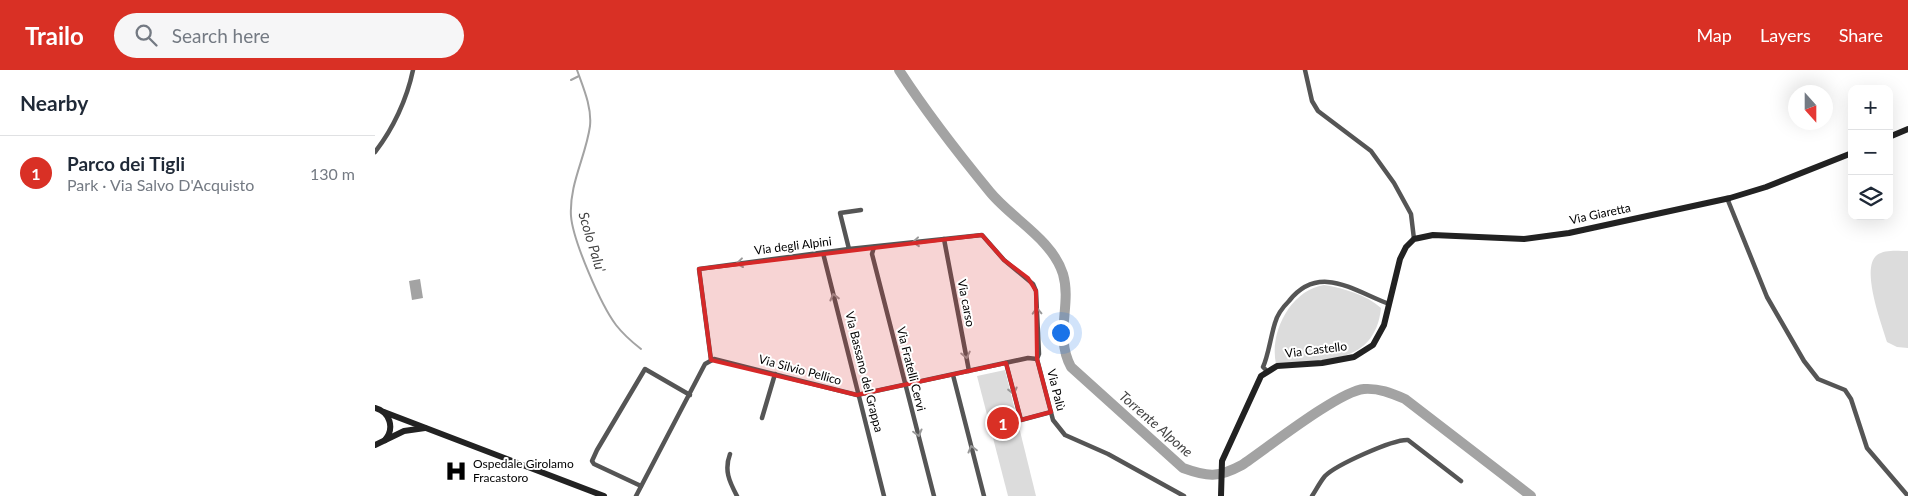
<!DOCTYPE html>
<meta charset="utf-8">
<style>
:root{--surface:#fff;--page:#f6f6f7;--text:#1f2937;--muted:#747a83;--line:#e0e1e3;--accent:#d93025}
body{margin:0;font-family:Lato,sans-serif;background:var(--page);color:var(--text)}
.controls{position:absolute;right:15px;top:15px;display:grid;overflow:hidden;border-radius:10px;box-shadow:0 5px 20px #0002}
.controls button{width:45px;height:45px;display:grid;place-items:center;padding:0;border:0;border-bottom:1px solid var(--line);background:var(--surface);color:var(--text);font:25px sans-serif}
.compass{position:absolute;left:1413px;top:15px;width:45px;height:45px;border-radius:50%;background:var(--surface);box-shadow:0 5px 20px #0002;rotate:159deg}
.you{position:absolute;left:685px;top:262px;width:18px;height:18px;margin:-12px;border:4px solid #fff;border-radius:50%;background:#1a73e8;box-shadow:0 0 0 8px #1a73e833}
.badge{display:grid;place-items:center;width:32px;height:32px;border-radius:50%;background:var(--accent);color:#fff;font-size:16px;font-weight:700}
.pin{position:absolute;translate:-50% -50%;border:2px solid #fff;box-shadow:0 1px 5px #0006}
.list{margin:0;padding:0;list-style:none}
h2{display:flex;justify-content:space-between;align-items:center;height:65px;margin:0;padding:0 20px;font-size:21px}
h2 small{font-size:16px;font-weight:400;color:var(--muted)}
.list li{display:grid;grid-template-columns:32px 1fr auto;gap:15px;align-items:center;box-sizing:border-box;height:75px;padding:0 20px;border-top:1px solid var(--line)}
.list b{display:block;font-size:19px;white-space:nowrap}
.list p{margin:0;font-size:16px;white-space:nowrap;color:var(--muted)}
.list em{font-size:16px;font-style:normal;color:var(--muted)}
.icon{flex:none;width:28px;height:28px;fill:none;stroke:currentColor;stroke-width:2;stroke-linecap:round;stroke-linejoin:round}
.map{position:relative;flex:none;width:1533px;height:426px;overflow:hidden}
header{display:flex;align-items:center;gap:30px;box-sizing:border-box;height:70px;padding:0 25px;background:var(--accent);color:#fff}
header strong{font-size:24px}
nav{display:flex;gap:28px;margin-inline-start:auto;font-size:18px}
.search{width:350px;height:45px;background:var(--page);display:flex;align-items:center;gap:12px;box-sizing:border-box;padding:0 18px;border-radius:28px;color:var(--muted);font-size:19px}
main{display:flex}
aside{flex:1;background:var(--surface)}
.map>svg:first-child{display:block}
.green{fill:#dcdcdc}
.water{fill:#a3a3a3}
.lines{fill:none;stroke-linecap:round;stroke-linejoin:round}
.stream{stroke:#a3a3a3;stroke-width:2}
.river{stroke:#a3a3a3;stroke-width:10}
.street{stroke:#555;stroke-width:4.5}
.secondary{stroke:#222;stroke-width:6}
.oneway{stroke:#999}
.marked{fill:#d62828;fill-opacity:0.2;stroke:#d62828;stroke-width:4;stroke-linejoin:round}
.labels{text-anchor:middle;stroke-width:4;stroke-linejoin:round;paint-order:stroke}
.street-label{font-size:12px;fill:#000;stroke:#fff}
.poi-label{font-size:12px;fill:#000;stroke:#fff;text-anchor:start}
.water-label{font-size:14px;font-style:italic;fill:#444;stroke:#fff}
</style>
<header>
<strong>Trailo</strong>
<div class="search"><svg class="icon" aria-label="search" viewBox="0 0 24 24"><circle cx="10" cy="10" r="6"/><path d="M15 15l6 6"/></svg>Search here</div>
<nav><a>Map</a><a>Layers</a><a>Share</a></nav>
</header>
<main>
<aside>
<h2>Nearby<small></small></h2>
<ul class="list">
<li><span class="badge">1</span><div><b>Parco dei Tigli</b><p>Park · Via Salvo D'Acquisto</p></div><em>130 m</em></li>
</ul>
</aside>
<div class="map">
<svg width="1533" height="426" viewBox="0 0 1533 426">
<rect width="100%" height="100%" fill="#fff"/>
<g class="green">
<path d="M1533 181V278L1522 277 1512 272C1507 255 1485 198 1502 185 1510 179 1524 181 1533 181Z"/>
<path d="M949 215C968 218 992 225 1006 238 1000 296 946 290 901 294 894 262 916 220 949 215Z"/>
<path d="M630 300 661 426H633L602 306Z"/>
</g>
<path class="water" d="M45 209 48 228 37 230 34 211Z"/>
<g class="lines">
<g class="stream">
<path d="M202 0C208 17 217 37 215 56 211 86 194 114 196 146 198 171 226 235 241 255 248 264 257 272 266 279"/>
<path d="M196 10 204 6"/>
</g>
<path class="river" d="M524 0C551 42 583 83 615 122 637 149 677 169 688 204 697 235 679 265 696 297L808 398C833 407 843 408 867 395 891 379 964 321 989 319 1004 318 1016 323 1030 329L1156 426"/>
<g class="street">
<path d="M930 0 937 31 943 41 996 81 1019 113 1036 144 1039 169"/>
<path d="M0 82C18 59 32 29 38 0"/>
<path d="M1352 128 1392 227 1429 291 1443 309 1470 320 1476 329 1492 378 1533 426"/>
<path d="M569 169 594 301"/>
<path d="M499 177 497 184 559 426"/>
<path d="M474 179 465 143 486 140"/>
<path d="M448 183 509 426"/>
<path d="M336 290 324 199 474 179 607 165 629 190 658 214 661 221 664 284 662 289 678 350 690 365 733 384 809 426"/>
<path d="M631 293 646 350 676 342"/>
<path d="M891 300 888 297C893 287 896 265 900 253 902 245 908 237 914 231 944 193 979 221 1014 234"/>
<path d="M578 305 609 426"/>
<path d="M387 348 400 304"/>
<path d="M355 384C349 400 354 411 362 426"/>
<path d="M266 416 219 394 217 391 222 380 270 299 315 325"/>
<path d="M261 426 330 294 339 289 482 325 653 288 662 289"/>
<path d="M937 426C941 420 945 412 950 406 961 395 1018 369 1033 370L1086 411"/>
</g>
<g class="secondary">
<path d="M1514 67 1533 59"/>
<path d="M0 338C15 342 20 358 10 370"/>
<path d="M9 342 229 426"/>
<path d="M0 375 29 361 50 358"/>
<path d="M846 426 847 391 886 306 902 296 947 293 979 287 998 275 1009 255 1025 189 1031 177 1039 169 1058 165 1149 169 1194 163 1355 128 1391 117 1477 83"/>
</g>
</g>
<defs><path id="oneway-chevron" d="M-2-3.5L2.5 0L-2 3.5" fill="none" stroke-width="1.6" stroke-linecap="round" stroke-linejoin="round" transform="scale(1.25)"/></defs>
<g class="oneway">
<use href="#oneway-chevron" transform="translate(541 172) rotate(174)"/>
<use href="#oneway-chevron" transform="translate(365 193) rotate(173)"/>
<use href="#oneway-chevron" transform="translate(459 227) rotate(-104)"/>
<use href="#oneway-chevron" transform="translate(662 241) rotate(-92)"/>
<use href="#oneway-chevron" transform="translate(591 285) rotate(78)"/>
<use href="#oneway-chevron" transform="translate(638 321) rotate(76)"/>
<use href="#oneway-chevron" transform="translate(543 363) rotate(75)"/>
<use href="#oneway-chevron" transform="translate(597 379) rotate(-105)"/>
</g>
<path class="marked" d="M607 165 629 190 653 208 661 221 662 289 676 342 646 350 631 293 482 325 336 290 324 199Z"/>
<defs>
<g id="hospital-bare" transform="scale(1.725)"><path d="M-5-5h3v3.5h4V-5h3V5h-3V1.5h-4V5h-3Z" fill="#000" stroke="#fff" stroke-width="2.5" paint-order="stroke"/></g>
</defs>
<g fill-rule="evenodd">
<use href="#hospital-bare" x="81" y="401"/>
</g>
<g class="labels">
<g class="street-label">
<text transform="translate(1225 144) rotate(-12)" y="4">Via Giaretta</text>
<text transform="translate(418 176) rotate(-7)" y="4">Via degli Alpini</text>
<text transform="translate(591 233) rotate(79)" y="4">Via carso</text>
<text transform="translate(941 280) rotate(-7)" y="4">Via Castello</text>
<text transform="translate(536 299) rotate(76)" y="4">Via Fratelli Cervi</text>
<text transform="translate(425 300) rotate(15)" y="4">Via Silvio Pellico</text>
<text transform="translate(489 302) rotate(76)" y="4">Via Bassano del Grappa</text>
<text transform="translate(681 320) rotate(76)" y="4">Via Palù</text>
</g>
<g class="poi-label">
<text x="98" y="398">Ospedale Girolamo<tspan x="98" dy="14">Fracastoro</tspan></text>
</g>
<g class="water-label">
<text transform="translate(217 172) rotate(73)" y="5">Scolo Palu'</text>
<text transform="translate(781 354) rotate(41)" y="5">Torrente Alpone</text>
</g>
</g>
</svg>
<div class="controls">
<button>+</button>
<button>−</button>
<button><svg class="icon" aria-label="layers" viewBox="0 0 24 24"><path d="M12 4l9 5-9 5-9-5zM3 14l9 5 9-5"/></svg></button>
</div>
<svg class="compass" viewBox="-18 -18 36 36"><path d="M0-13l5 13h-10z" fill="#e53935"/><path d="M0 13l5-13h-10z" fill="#747a83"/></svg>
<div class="you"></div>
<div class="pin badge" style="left:628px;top:353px">1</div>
</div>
</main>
